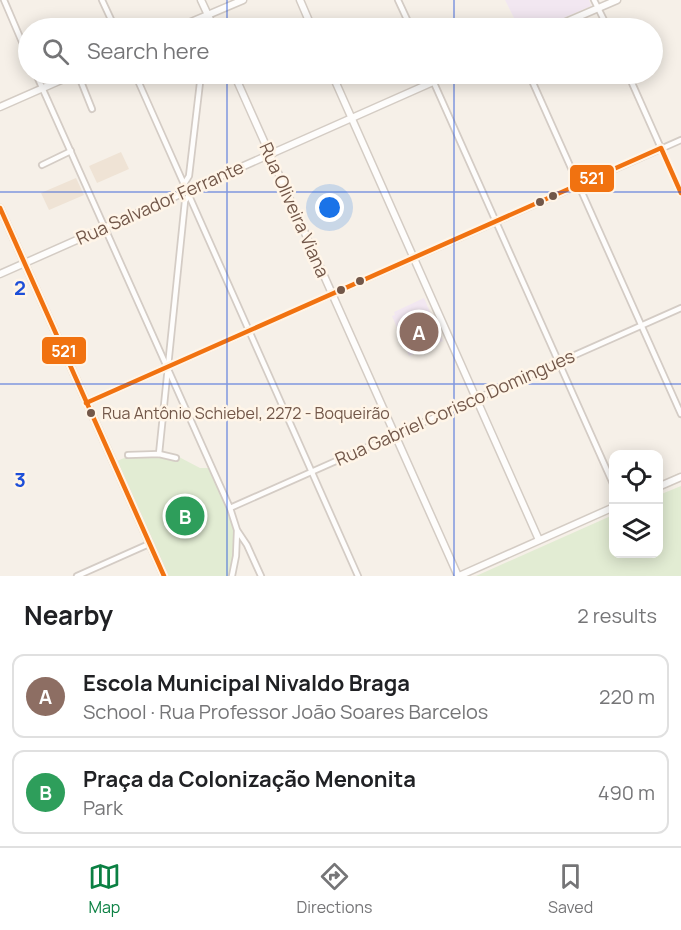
<!DOCTYPE html>
<meta charset="utf-8">
<style>
:root{--surface:#fff;--page:#f2f2f2;--text:#202124;--muted:#757577;--line:#e0e0e0;--accent:#0b8043}
body{margin:0;font-family:Manrope,sans-serif;background:var(--page);color:var(--text)}
.controls{position:absolute;right:18px;bottom:18px;display:grid;overflow:hidden;border-radius:12px;box-shadow:0 3px 15px #0003}
.controls button{width:54px;height:54px;display:grid;place-items:center;padding:0;border:0;border-bottom:2px solid var(--line);background:var(--surface);color:var(--text);font:30px sans-serif}
.you{position:absolute;left:330px;top:208px;width:21px;height:21px;margin:-15px;border:4px solid #fff;border-radius:50%;background:#1a73e8;box-shadow:0 0 0 9px #1a73e833}
.badge{display:grid;place-items:center;width:39px;height:39px;border-radius:50%;background:var(--accent);color:#fff;font-size:20px;font-weight:700}
.pin{position:absolute;translate:-50% -50%;border:3px solid #fff;box-shadow:0 2px 6px #0006}
.list{margin:0;padding:0;list-style:none}
h2{display:flex;justify-content:space-between;align-items:center;height:78px;margin:0;padding:0 24px;font-size:26px}
h2 small{font-size:20px;font-weight:400;color:var(--muted)}
.list li{display:grid;grid-template-columns:39px 1fr auto;gap:18px;align-items:center;box-sizing:border-box;height:84px;margin:0 12px 12px;padding:0 12px;border:2px solid var(--line);border-radius:12px}
.list b{display:block;font-size:22px;white-space:nowrap}
.list p{margin:0;font-size:20px;white-space:nowrap;color:var(--muted)}
.list em{font-size:20px;font-style:normal;color:var(--muted)}
.icon{flex:none;width:33px;height:33px;fill:none;stroke:currentColor;stroke-width:2;stroke-linecap:round;stroke-linejoin:round}
.map{position:relative;flex:none;width:681px;height:576px;overflow:hidden}
.search{position:absolute;background:var(--surface);box-shadow:0 3px 15px #0003;left:18px;right:18px;top:18px;height:66px;display:flex;align-items:center;gap:15px;box-sizing:border-box;padding:0 21px;border-radius:33px;color:var(--muted);font-size:22px}
.sheet{height:270px;background:var(--surface)}
nav{display:flex;justify-content:space-around;align-items:center;box-sizing:border-box;height:84px;border-top:2px solid var(--line);background:var(--surface);font-size:16px;color:var(--muted)}
nav a{display:grid;justify-items:center;gap:3px}
nav .on{color:var(--accent)}
.map>svg:first-child{display:block}
.residential{fill:#efe3d5}
.education{fill:#f2e7f1}
.green{fill:#e2ecd3}
.lines{fill:none;stroke-linecap:round;stroke-linejoin:round}
.minor-casing{stroke:#d4ccc5;stroke-width:8}
.secondary-casing{stroke:#d4ccc4;stroke-width:9}
.minor{stroke:#fefdfc;stroke-width:4.5}
.secondary{stroke:#fefdfc;stroke-width:6}
.bus-1-casing{stroke:#fff5e8;stroke-width:9}
.bus-1{stroke:#f17210;stroke-width:4.5}
.grid{fill:none;stroke:#1d4ed8;stroke-width:1.5;stroke-opacity:0.55}
.bus-dot{fill:#725749;stroke:#fff5e8;stroke-width:2}
.labels{text-anchor:middle;stroke-width:5;stroke-linejoin:round;paint-order:stroke}
.bus-label{font-size:16px;fill:#725749;stroke:#fff5e8;text-anchor:start}
.street-label{font-size:18px;fill:#725749;stroke:#fff5e8}
.grid-label{font-size:20px;text-anchor:middle;font-weight:bold;fill:#1d4ed8;stroke:#fff5e8;stroke-width:5;stroke-linejoin:round;paint-order:stroke}
.line-badge{stroke:#fff5e8;stroke-width:2}
.badge-label{font-size:16px;text-anchor:middle;font-weight:bold;fill:#fff}
</style>
<div class="map">
<svg width="681" height="576" viewBox="0 0 681 576">
<rect width="100%" height="100%" fill="#f6f0e8"/>
<g class="residential">
<path d="M121 152 129 169 97 183 89 166Z"/>
<path d="M76 178 84 195 49 210 41 193Z"/>
</g>
<g class="education">
<path d="M505 0H589L591 6 541 28H519Z"/>
<path d="M424 298 443 341 409 356 392 316 395 315 394 312Z"/>
</g>
<g class="green">
<path d="M159 455 177 460 179 457 200 468H210C225 502 245 538 228 576H167L117 461 129 456Z"/>
<path d="M681 486V576H476L613 515 614 554H658L659 495Z"/>
</g>
<g class="lines">
<g class="minor-casing">
<g id="minor">
<path d="M4 0 28 56"/>
<path d="M102 0 115 28"/>
<path d="M398 0 411 28"/>
<path d="M594 0 608 28"/>
<path d="M36 74 230 508 237 530 247 545 261 576"/>
<path d="M78 74 92 109"/>
<path d="M135 74 358 576"/>
<path d="M430 74 614 486"/>
<path d="M529 74 681 414"/>
<path d="M628 74 681 193"/>
<path d="M42 165 71 151"/>
<path d="M184 184 189 176 201 74"/>
<path d="M86 403 681 140"/>
<path d="M159 454 185 201 189 195"/>
<path d="M128 455 159 454 176 458"/>
<path d="M230 508 681 308"/>
<path d="M77 576 149 544"/>
<path d="M232 576 236 556 237 531"/>
</g>
</g>
<g class="secondary-casing">
<g id="secondary">
<path d="M201 0 214 28"/>
<path d="M300 0 312 28"/>
<path d="M177 28 243 0"/>
<path d="M552 28 617 0"/>
<path d="M234 74 458 576"/>
<path d="M332 74 539 540"/>
<path d="M0 107 75 74"/>
<path d="M0 208 164 576"/>
<path d="M0 274 451 74"/>
<path d="M658 487 681 477"/>
<path d="M459 576 614 507"/>
</g>
</g>
<use href="#minor" class="minor"/>
<use href="#secondary" class="secondary"/>
<g class="bus-1-casing">
<g id="bus-1">
<path d="M0 208 164 576"/>
<path d="M86 403 661 148 681 193"/>
</g>
</g>
<use href="#bus-1" class="bus-1"/>
</g>
<path class="grid" d="M227 0V28M454 0V28M227 74V576M454 74V576M0 192H681M0 384H681"/>
<g class="bus-dot">
<circle cx="553" cy="196" r="5"/>
<circle cx="540" cy="202" r="5"/>
<circle cx="360" cy="281" r="5"/>
<circle cx="341" cy="290" r="5"/>
<circle cx="91" cy="413" r="5"/>
</g>
<g class="labels">
<g class="bus-label">
<text x="102" y="419">Rua Antônio Schiebel, 2272 - Boqueirão</text>
</g>
<g class="street-label">
<text transform="translate(160 203) rotate(-24)" y="6">Rua Salvador Ferrante</text>
<text transform="translate(294 210) rotate(66)" y="6">Rua Oliveira Viana</text>
<text transform="translate(455 408) rotate(-24)" y="6">Rua Gabriel Corisco Domingues</text>
</g>
</g>
<g class="grid-label">
<text x="20" y="295">2</text>
<text x="20" y="487">3</text>
</g>
<g class="line-badge">
<rect x="569" y="164" width="46" height="29" rx="6" fill="#f17210"/>
<rect x="41" y="336" width="46" height="29" rx="6" fill="#f17210"/>
</g>
<g class="badge-label">
<text x="592" y="184">521</text>
<text x="64" y="357">521</text>
</g>
</svg>
<div class="controls">
<button><svg class="icon" aria-label="locate" viewBox="0 0 24 24"><circle cx="12" cy="12" r="6"/><path d="M12 2v4M12 18v4M2 12h4M18 12h4"/></svg></button>
<button><svg class="icon" aria-label="layers" viewBox="0 0 24 24"><path d="M12 4l9 5-9 5-9-5zM3 14l9 5 9-5"/></svg></button>
</div>
<div class="you"></div>
<div class="pin badge" style="left:419px;top:332px;background:#8d6e63">A</div>
<div class="pin badge" style="left:185px;top:516px;background:#2e9e5b">B</div>
<div class="search"><svg class="icon" aria-label="search" viewBox="0 0 24 24"><circle cx="10" cy="10" r="6"/><path d="M15 15l6 6"/></svg>Search here</div>
</div>
<section class="sheet">
<h2>Nearby<small>2 results</small></h2>
<ul class="list">
<li><span class="badge" style="background:#8d6e63">A</span><div><b>Escola Municipal Nivaldo Braga</b><p>School · Rua Professor João Soares Barcelos</p></div><em>220 m</em></li>
<li><span class="badge" style="background:#2e9e5b">B</span><div><b>Praça da Colonização Menonita</b><p>Park</p></div><em>490 m</em></li>
</ul>
</section>
<nav>
<a class="on"><svg class="icon" aria-label="map" viewBox="0 0 24 24"><path d="M3 6l6-2 6 2 6-2v14l-6 2-6-2-6 2zM9 4v14M15 6v14"/></svg>Map</a>
<a><svg class="icon" aria-label="directions" viewBox="0 0 24 24"><path d="M12 3l9 9-9 9-9-9zM9 14v-3h6M13 9l2 2-2 2"/></svg>Directions</a>
<a><svg class="icon" aria-label="saved" viewBox="0 0 24 24"><path d="M7 4h10v16l-5-4-5 4z"/></svg>Saved</a>
</nav>
